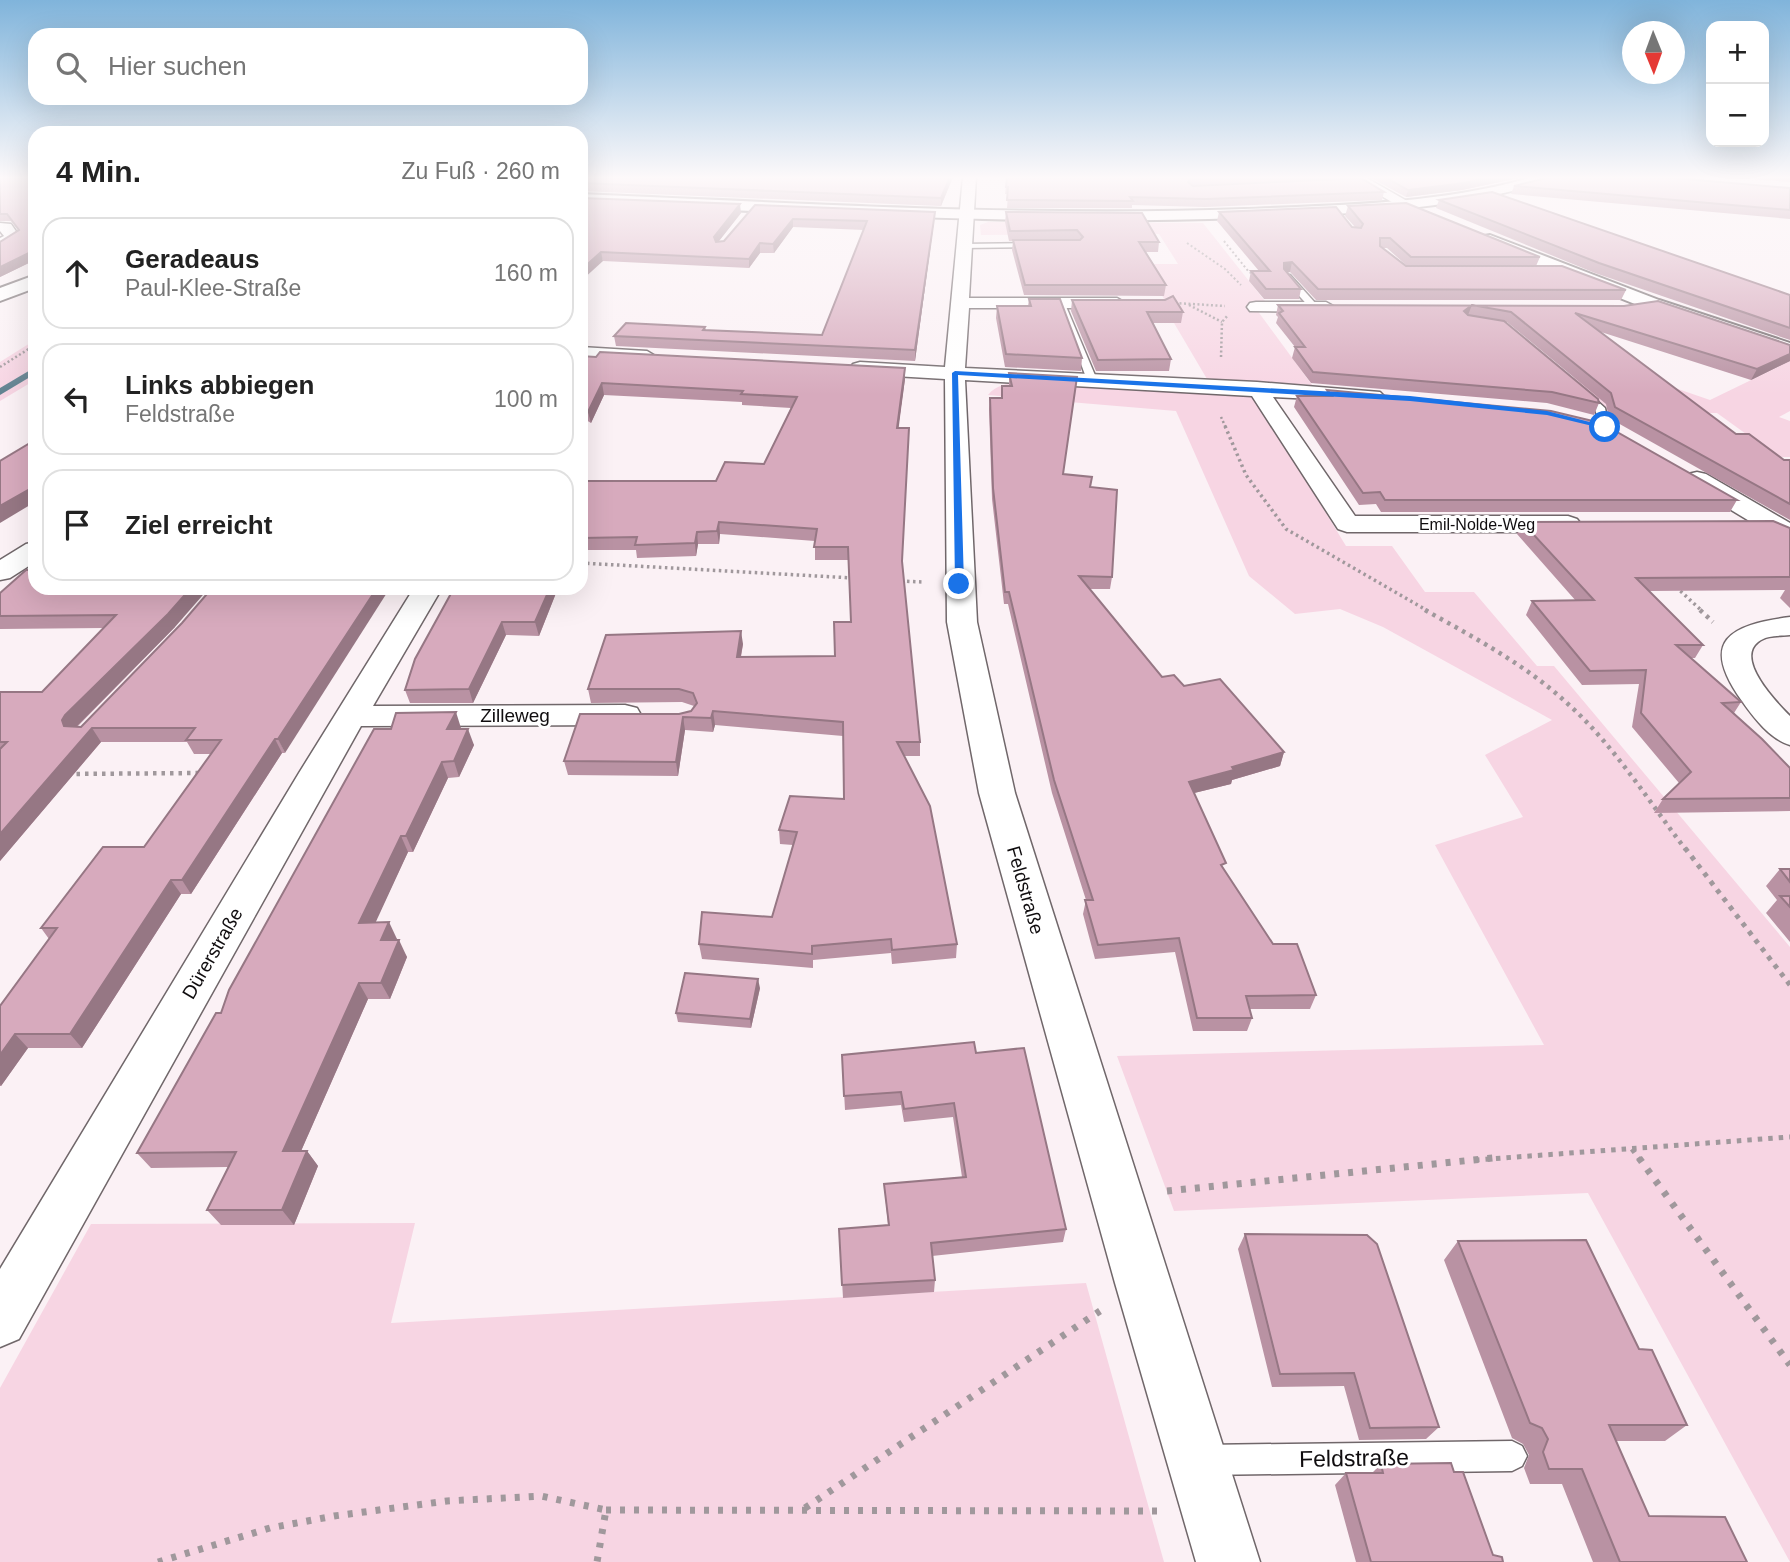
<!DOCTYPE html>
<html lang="de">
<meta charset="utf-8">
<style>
:root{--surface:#fff;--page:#f2f2f2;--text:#222;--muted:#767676;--line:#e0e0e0}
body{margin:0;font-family:Arial,sans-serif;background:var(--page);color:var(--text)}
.controls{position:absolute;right:21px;top:21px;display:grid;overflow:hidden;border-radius:14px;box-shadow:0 7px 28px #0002}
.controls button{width:63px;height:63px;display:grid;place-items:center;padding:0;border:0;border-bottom:2px solid var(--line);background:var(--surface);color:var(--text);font:35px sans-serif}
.compass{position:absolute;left:1622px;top:21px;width:63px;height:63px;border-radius:50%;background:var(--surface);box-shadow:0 7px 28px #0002;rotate:179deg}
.stop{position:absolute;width:21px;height:21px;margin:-16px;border:5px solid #1a73e8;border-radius:50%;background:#fff}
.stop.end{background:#1a73e8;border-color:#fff;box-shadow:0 2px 7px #0008}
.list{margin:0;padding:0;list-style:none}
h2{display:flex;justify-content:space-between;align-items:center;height:91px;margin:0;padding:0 28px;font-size:30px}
h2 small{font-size:23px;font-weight:400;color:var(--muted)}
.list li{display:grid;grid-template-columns:46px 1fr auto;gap:21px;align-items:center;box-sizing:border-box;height:112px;margin:0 14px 14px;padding:0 14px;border:2px solid var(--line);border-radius:21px}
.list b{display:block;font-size:26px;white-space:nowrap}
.list p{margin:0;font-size:23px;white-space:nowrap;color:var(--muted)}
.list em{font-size:23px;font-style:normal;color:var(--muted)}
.icon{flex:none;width:38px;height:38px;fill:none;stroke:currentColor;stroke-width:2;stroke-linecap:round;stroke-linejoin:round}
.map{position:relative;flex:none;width:1790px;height:1562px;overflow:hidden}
.search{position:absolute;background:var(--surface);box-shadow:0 7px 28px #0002;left:28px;top:28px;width:560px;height:77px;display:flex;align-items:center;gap:18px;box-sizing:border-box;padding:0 24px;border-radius:21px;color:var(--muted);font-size:26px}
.panel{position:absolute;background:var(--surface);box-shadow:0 7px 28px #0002;left:28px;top:126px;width:560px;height:469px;border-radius:21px}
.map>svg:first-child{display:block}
.green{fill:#f7d5e3}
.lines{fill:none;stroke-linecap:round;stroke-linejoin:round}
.stream{fill:#618290;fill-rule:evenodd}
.lane-casing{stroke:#70676a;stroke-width:3}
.street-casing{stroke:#70676a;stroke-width:3}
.secondary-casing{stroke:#70676a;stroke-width:4}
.path-far5{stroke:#a0989c;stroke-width:2;stroke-dasharray:2 2.5;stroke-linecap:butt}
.path-far4{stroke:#a0989c;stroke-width:2.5;stroke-dasharray:2 2.5;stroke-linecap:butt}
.path-far3{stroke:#a0989c;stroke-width:3.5;stroke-dasharray:2.5 3.5;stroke-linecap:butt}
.path-far2{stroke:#a0989c;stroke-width:4.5;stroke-dasharray:3.5 5;stroke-linecap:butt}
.path-far1{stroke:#a0989c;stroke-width:5;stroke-dasharray:4.5 6;stroke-linecap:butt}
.path{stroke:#a0989c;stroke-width:7;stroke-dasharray:5 9;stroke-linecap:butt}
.lane{fill:#fff;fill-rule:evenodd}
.street{fill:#fff;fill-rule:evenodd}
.secondary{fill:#fff;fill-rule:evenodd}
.wall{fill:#b992a3;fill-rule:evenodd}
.shaded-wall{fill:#967784}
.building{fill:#d7aabd;stroke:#967784;stroke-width:2}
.route{fill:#1a73e8}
.labels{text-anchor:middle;stroke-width:6;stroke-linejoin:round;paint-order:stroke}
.far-street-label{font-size:16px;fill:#100d0f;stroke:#fff}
.street-label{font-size:19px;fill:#100d0f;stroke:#fff}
.near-street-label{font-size:23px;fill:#100d0f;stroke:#fff}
</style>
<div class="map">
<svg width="1790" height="1562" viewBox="0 0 1790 1562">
<rect width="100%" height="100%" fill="#fbf1f5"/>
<g class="green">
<path d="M988 222 1203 223 1268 305 1254 306 1312 385 1207 379 1164 306V299L1145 264H1178L1159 234 981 235 980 225Z"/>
<path d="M35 340V380L0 401V362Z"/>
<path d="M1790 361V411L1779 417 1790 421V457H1778L1717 413H1608L1569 378H1646L1710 400Z"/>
<path d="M1026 383 1254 395 1346 546H1392L1425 592H1474L1537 666H1554L1790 947V1562L1588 1193 1174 1211 1117 1056 1544 1045 1435 845 1523 817 1485 755 1552 720 1383 627 1340 609 1295 614 1249 576 1176 411 988 395C998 383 1011 383 1026 383Z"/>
<path d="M415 1223 391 1323 1086 1283 1164 1562H0V1388L91 1224Z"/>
</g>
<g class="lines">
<path class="stream" d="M32 369H35V374L0 395V388Z"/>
<g class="lane-casing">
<g id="lane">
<path d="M1033 243 1036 247 963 248 959 246 963 244Z"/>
<path d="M1284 275H1290L1317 305V309H1311L1284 279Z"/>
<path d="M1058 302 1065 304 1097 380 1096 382 1087 380Z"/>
<path d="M1576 389H1584L1605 408 1609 429H1601L1595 409 1576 393Z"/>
<path d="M1512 1441 1522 1446 1527 1456 1522 1466 1512 1471 1203 1475 1192 1471 1188 1460 1192 1449 1203 1445Z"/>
</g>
</g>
<g class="street-casing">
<g id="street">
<path d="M963 177H976L969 298H1117L1126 303 1117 308H969L965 368 1257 382 1380 392 1384 396 1380 400 1373 402 1273 397 1355 516H1568L1577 519 1581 524 1577 529 1568 532H1347L1338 529 1252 396 965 380 977 622 1015 793 1260 1562H1196L1115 1283 979 793 947 622 945 379 860 374 853 372 850 368 853 364 860 362 945 367Z"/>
<path d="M1349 177H1365L1414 205 1407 209 1402 208Z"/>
<path d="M0 223 11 224 20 237 0 250V238L4 236 0 231Z"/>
<path d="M1256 302H1326L1335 307 1326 312 1250 311 1247 307 1250 303Z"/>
<path d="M581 347 647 351 657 357 647 363 581 359Z"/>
<path d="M1697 472 1706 474 1790 523V542L1781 540 1688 484 1685 479 1688 474Z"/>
<path d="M35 542V562L10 578 0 580V560L26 544Z"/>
<path d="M414 588H442L373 706 625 705 637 708 641 715 637 722 625 725 361 726 19 1339 0 1347V1269L299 773Z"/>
<path d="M1790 617V635C1780 636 1766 635 1758 642 1735 660 1777 703 1790 716V745C1770 739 1754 718 1742 701 1699 641 1729 625 1790 617Z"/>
</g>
</g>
<g class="secondary-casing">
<g id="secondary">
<path d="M1533 177H1554L1552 180C1452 211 1348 214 1243 218 1022 226 801 212 581 204V194C802 203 1023 217 1244 209 1341 205 1440 204 1533 177Z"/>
<path d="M1490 235 1659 300 1790 343V356L1645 308 1484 244 1482 240 1484 236Z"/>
<path d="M35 275V288L0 301V288Z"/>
</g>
</g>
<g class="path-far5">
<path d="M1224 241 1249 272 1256 275"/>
<path d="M1187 243 1225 269 1241 285"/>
</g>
<g class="path-far4">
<path d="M1175 303 1225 306"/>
<path d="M1189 305 1222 322"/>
<path d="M1221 357 1222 322 1228 315"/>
<path d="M0 367 35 345"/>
<path d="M1221 417 1226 428"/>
</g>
<g class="path-far3">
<path d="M1225 426 1246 475 1286 529 1428 611"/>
<path d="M581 563 853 578"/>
<path d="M901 581 923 582"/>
<path d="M1676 587 1702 611"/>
</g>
<g class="path-far2">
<path d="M1425 610C1475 638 1526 665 1568 704 1613 744 1650 803 1686 850"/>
<path d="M1700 610 1713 622"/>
<path d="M68 774 203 773"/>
</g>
<g class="path-far1">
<path d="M1685 848 1790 985"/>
<path d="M1632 1149 1640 1160"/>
<path d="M1475 1160 1790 1137"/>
</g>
<g class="path">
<path d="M1639 1158 1790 1365"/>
<path d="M1167 1191 1493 1158"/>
<path d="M805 1508 1100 1311"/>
<path d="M606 1510 1159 1511"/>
<path d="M158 1562 270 1528 334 1516 447 1501 541 1496 606 1510 597 1562"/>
</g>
<use href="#lane" class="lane"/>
<use href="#street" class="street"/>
<use href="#secondary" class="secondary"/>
</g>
<g class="wall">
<path d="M0 177 35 260 0 277V242L18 230 11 221H0Z"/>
<path d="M581 177H953L941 206 581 191Z"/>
<path d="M1007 177H1348L1347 178 1222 185 1384 192 1382 200 1205 207 1132 205V208H1007L1008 194H1005Z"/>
<path d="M1369 177H1523L1462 190 1406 197Z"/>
<path d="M1720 177H1790V182Z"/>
<path d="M1514 186 1790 188V219L1511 194Z"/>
<path d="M581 198 741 213 719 241H724L755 205 935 212 934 221 915 361 616 346 614 336 705 327 706 330 822 335 864 230 793 227 774 253H760L749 268 603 261Z"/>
<path d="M1439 200 1790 295V340L1595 273 1436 208Z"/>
<path d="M1348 206 1540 257 1536 266 1626 290 1621 300H1316L1290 272 1287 273 1301 289 1299 299H1264L1249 281 1251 271H1259L1217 221 1219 212 1355 227 1345 216ZM1383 248H1387L1406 265Z"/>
<path d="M1006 212 1159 242 1158 252H1146L1166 285 1164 296 1024 295 1012 250 1013 241H1009L1005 222Z"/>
<path d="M1029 299 1082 358 1081 371 1005 367 996 318 997 306H1028Z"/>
<path d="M1072 300 1183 312 1181 323H1152L1171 359 1169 371H1096L1071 311Z"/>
<path d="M1278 305 1624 306 1790 345V361L1751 380 1601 332 1736 434 1784 460H1790V520L1609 418 1606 404 1507 322H1504L1599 403 1594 415 1547 403 1311 383 1292 358 1295 347 1276 323 1278 317 1276 315Z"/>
<path d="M581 356 905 379 898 428H909L902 565 920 742V756H904L957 944 956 958 892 964 891 953 813 960V968L702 959 699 944 772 917 793 845 780 844 779 830 844 799 843 736 715 725 713 732 685 730 678 776 568 775 564 761 679 714 691 711 694 706 682 702 591 703 588 689 743 644 741 657 835 656 851 622 848 560H815V541L720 534 719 544H698L696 556 637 558 636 550H581V481H716L764 464 791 408 742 405V402L604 395 591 423 581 417Z"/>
<path d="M1009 373 1063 474 1090 487 1112 577 1110 589H1089L1162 677 1184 686 1284 752 1280 766 1232 780 1231 784 1194 793 1224 870 1273 944 1316 995 1310 1009H1250L1252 1018 1247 1031H1193L1175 952 1095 959 1083 914 1086 900 1052 793 1008 604H1004L992 499 989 409 990 398H1001L1002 386H1009Z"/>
<path d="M1327 390 1737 500 1730 512H1381L1376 504 1359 505 1294 407 1297 396H1325Z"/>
<path d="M1522 522 1790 528V608L1780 598 1785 590 1649 591 1703 645 1695 658H1691L1741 702 1734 713 1790 768V811L1654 813 1663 799 1679 783 1632 727 1639 684 1582 685 1526 615 1532 601H1576L1517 534Z"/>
<path d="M26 570 175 627 77 727H81L182 623 212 588 285 753H282L191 894H181L82 1048H28L1 1086H0V1006L49 939 41 928 144 847 211 754H194L187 742H101L0 861V692H42L103 628 0 629V593Z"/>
<path d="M454 588H558L539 636 506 635 473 703H410L405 690Z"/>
<path d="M461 729 474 745 459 777 448 778 413 852H408L375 922 397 939 396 940 407 957 390 999H368L301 1151H307L318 1166 294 1225H221L207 1210 228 1167 151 1168 137 1153 221 1013Z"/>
<path d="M1780 869H1790V942L1766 913 1777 900 1766 886Z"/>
<path d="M760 988 751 1028 678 1022 676 1013Z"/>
<path d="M976 1053 1066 1229 1063 1242 932 1256 935 1280 934 1292 843 1298 839 1229 888 1225 884 1184 962 1177 953 1117 904 1122 901 1105 845 1110 842 1055Z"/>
<path d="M1245 1234 1439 1427 1426 1439 1359 1440 1344 1386 1272 1387 1238 1249Z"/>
<path d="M1458 1241 1639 1349 1687 1425 1665 1441H1616L1649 1516 1747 1562H1593L1562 1484H1530L1524 1468 1529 1455 1523 1444 1512 1438 1444 1260Z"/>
<path d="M1381 1464 1454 1472 1493 1555 1503 1562H1356L1335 1485 1346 1473H1372Z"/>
</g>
<g class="shaded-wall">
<path d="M950 177H953L941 206V198Z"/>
<path d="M1492 177H1523L1462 190 1406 197 1408 190Z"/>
<path d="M740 204 741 213 715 246 714 237Z"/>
<path d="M935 212 934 221 915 361V350Z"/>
<path d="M793 219V227L774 253 773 244Z"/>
<path d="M760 243V253L749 268V259Z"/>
<path d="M35 250V260L0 277V267Z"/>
<path d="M601 252 603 261 581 281V270Z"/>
<path d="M1292 262 1290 272 1282 273 1284 263Z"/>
<path d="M1472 305 1468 315 1464 311Z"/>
<path d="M1790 354V361L1751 380 1757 369Z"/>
<path d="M905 368V379L897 440V428Z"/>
<path d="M602 383 604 395 591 423 588 412Z"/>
<path d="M35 486V502L0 523V506Z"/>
<path d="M719 522 720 534 719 544 717 531Z"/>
<path d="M697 532 698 544 696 556 695 543Z"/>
<path d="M191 588H209L175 627 74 729 64 726 62 720 65 715Z"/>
<path d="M377 588H390L285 753 278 739Z"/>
<path d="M550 588H558L539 636 535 622Z"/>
<path d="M502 622 506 635 473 703 469 689Z"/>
<path d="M741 631 743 644 738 671 737 657Z"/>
<path d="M713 711 715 725 713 732 711 718Z"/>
<path d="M456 712 461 728 447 729Z"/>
<path d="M683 717 685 730 678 776 676 762Z"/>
<path d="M92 728 101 742 0 861V834Z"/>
<path d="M468 729 474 745 459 777 454 761Z"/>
<path d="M275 739 282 753 191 894 182 880Z"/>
<path d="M1284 752 1280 766 1232 780 1231 784 1186 795 1189 782 1232 767Z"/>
<path d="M442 762 448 778 413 852 406 836Z"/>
<path d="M401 836 408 852 368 939 359 923Z"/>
<path d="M171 880 181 894 82 1048 70 1034Z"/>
<path d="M389 922 397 939 389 956 381 940Z"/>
<path d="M399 940 407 957 390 999 381 983Z"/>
<path d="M758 979 760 988 751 1028 750 1019Z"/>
<path d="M359 983 368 999 294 1167 283 1151Z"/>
<path d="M15 1034 28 1048 1 1086 0 1084V1055Z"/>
<path d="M307 1151 318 1166 294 1225 282 1210Z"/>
</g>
<g class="building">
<path d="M0 177H35V250L0 267V242L19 230 7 214H0Z"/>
<path d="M581 177H950L941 198 581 183Z"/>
<path d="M1007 177H1237L1190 179 1188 182 1193 186 1361 178 1384 192 1206 199 1130 197 1133 201 1007 200 1008 187H1006Z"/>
<path d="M1385 177H1492L1464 183 1408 190Z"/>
<path d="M1550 177H1663L1790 188V210L1514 186Z"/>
<path d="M1492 192 1790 295V328L1599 263 1439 200Z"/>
<path d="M581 198 740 204 714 237 716 242 724 241 755 205 935 212 915 350 614 336 626 323 705 327 703 330 822 335 867 221 793 219 773 244 760 243 749 259 601 252 581 270Z"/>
<path d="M1406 203 1540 257H1411L1390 238H1380V246L1406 266H1562L1626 290 1318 289 1292 262 1284 263V269L1301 289H1266L1251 271H1270L1219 212 1336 207 1352 227 1361 228 1363 224 1348 206Z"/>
<path d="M1006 212 1142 213 1159 242H1139L1166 285H1025L1013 240H1080L1083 237 1077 230 1010 231Z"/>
<path d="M1173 296 1183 312H1147L1171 359 1098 360 1072 300H1165Z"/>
<path d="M1029 299H1060L1082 358 1006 354 997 306H1031Z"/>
<path d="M1658 301 1790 345V354L1757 369 1575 313 1736 434H1749L1784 460H1790V504L1615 407 1611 393 1511 312 1472 305 1464 311 1468 315 1504 321 1598 399 1599 403 1552 392 1313 372 1295 347H1305L1279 313 1283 311 1278 305 1624 306Z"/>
<path d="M600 352 905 368 897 428H909L902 561 920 742H897L930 806 957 944 892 950 891 939 812 946V954L699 944 702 912 772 917 797 832 779 830 790 796 844 799 843 722 713 711 711 718 683 717 676 762 564 761 580 714H679L691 711 697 703 693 693 679 689H588L606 635 741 631 737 657 835 656 834 622H851L848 547H814L817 529 719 522 717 531 697 532 695 543 635 545 637 537 581 538V481H716L725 462 764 464 797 397 741 394 743 391 602 383 588 412 581 407V356L596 357Z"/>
<path d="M1009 373 1077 377 1063 474 1092 477 1090 487 1117 490 1112 577 1079 576 1162 677 1174 675 1184 686 1220 679 1284 752 1232 767 1234 770 1189 782 1226 863 1221 865 1273 944H1297L1316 995 1246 996 1252 1018H1197L1179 938 1098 945 1085 900H1093L1054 780 1009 592H1005L993 488 990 398H1002V386H1012Z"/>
<path d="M1327 390 1551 411 1601 423 1737 500H1385L1380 492 1363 493 1297 396H1332Z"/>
<path d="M35 440V486L0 506V461Z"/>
<path d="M1773 521 1790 528V577L1636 578 1703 645H1676L1741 702 1722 703 1762 739 1790 768V798L1663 799 1691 772 1641 713 1646 670 1590 671 1532 601 1594 600 1522 522Z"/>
<path d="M26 570H35V588H191L168 614 65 715 62 720 64 726 81 727 182 623 212 588H377L278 739H275L182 880H171L70 1034H15L0 1055V1006L57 928H41L103 847H144L221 740H186L195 728H92L0 834V749L7 742H0V692H42L116 615 0 616V593Z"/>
<path d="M454 588H550L535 622H502L469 689 405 690 415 659Z"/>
<path d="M456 712 447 729H468L454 761 442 762 406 836H401L359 923 389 922 381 940H399L381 983H359L283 1151H307L282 1210H207L236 1152 137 1153 216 1013H221L229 990 374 729H391L396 713Z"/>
<path d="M1780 869H1790V882Z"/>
<path d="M1780 896H1790V907Z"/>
<path d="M685 973 758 979 750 1019 676 1013Z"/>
<path d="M974 1042 976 1053 1024 1048 1066 1229 931 1243 935 1280 842 1285 839 1229 889 1225 884 1184 966 1177 954 1103 904 1109 901 1092 844 1096 842 1055Z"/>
<path d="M1245 1234 1367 1235 1377 1244 1439 1427 1370 1428 1354 1373 1280 1374Z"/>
<path d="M1586 1240 1639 1349 1652 1350 1687 1425H1609L1649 1516 1725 1517 1747 1562H1620L1582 1469H1549L1543 1452 1548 1439 1542 1428 1530 1423 1458 1241Z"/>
<path d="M1451 1463 1454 1472H1463L1493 1555 1502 1557 1503 1562H1371L1346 1473H1383L1381 1464Z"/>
</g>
<linearGradient id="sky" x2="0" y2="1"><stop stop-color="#80b4db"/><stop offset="0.45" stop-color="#fdf9fa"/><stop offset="1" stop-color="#fdf9fa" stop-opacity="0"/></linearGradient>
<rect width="1790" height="395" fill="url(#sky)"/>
<path class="route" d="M955 371 1410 396 1547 411 1609 427 1605 429 1547 415 1410 401 958 375 964 584 959 587 955 584 952 373Z"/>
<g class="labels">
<g class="far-street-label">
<text x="1477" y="530">Emil-Nolde-Weg</text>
</g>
<g class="street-label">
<text x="515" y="722">Zilleweg</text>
<text transform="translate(1026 890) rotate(74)" y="7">Feldstraße</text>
<text transform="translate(212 953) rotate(-60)" y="7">Dürerstraße</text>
</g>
<g class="near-street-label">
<text transform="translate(1354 1458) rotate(-1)" y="8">Feldstraße</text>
</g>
</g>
</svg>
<div class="controls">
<button>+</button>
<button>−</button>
</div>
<svg class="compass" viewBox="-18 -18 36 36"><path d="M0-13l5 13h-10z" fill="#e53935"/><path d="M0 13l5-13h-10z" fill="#767676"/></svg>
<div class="stop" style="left:1605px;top:427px"></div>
<div class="stop end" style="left:959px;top:584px"></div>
<div class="search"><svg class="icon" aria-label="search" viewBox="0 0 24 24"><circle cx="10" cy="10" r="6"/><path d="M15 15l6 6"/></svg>Hier suchen</div>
<section class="panel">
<h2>4 Min.<small>Zu Fuß · 260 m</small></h2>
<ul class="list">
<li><svg class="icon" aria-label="ahead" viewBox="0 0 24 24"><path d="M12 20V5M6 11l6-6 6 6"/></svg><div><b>Geradeaus</b><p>Paul-Klee-Straße</p></div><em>160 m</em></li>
<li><svg class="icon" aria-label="left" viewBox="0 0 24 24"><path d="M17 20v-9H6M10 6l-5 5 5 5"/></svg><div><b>Links abbiegen</b><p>Feldstraße</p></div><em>100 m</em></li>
<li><svg class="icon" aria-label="arrive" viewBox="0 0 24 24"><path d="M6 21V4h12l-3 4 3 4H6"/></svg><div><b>Ziel erreicht</b></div></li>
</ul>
</section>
</div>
